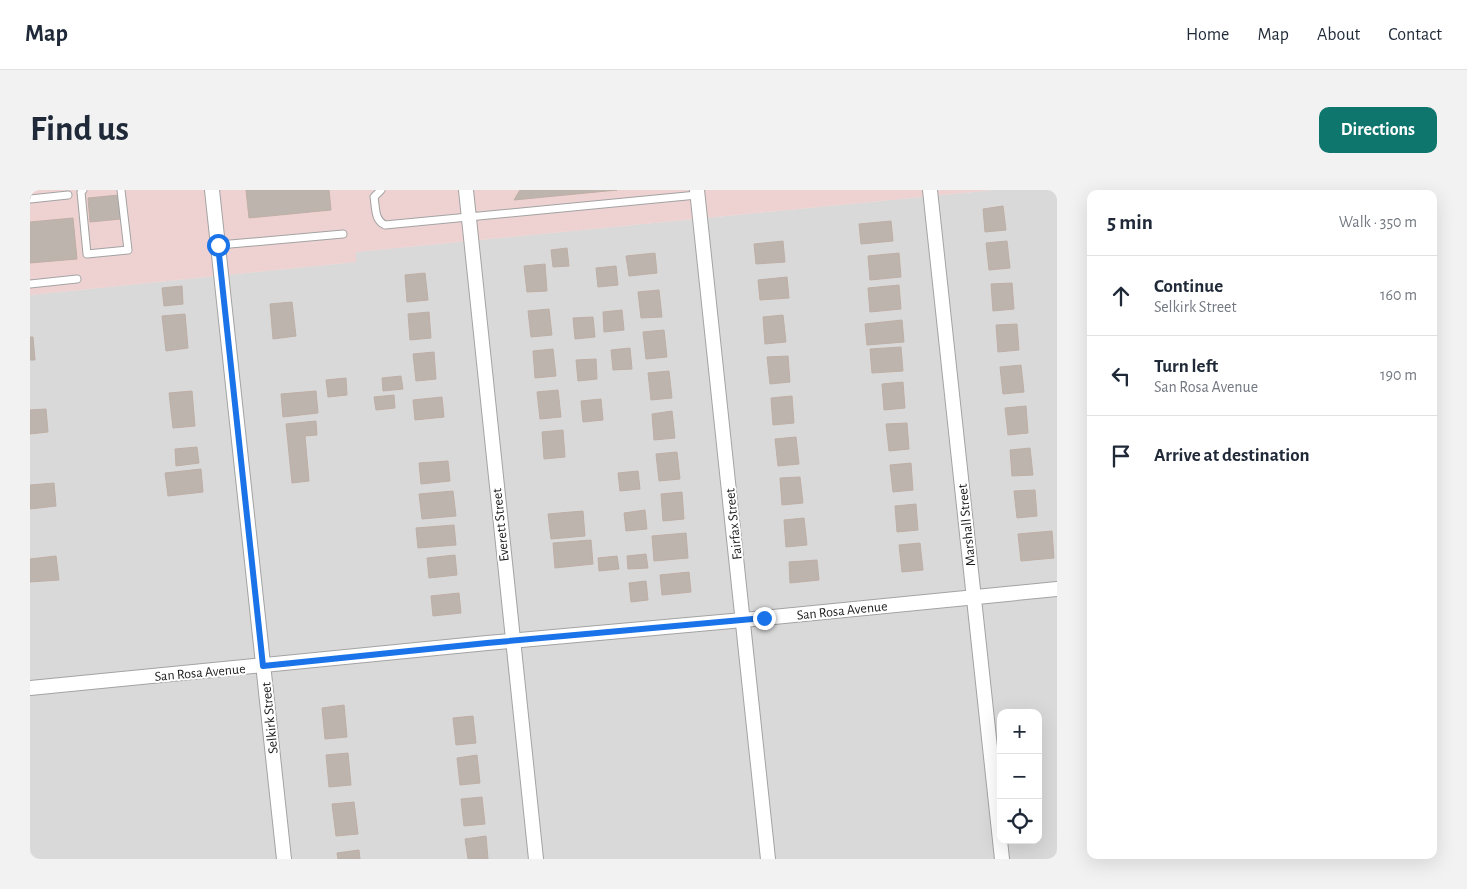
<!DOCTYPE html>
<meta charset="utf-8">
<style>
:root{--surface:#fff;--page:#f2f2f3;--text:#1f2937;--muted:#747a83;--line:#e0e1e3;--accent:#0f766e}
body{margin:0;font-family:"Alegreya Sans",sans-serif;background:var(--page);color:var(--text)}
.controls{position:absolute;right:15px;bottom:15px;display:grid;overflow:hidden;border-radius:10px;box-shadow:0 5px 20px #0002}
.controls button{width:45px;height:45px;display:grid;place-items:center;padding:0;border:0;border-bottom:1px solid var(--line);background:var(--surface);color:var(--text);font:25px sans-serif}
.stop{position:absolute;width:15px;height:15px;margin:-11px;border:4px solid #1a73e8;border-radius:50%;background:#fff}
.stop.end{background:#1a73e8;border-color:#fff;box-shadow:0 1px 5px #0008}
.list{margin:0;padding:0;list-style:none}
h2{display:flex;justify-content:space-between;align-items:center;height:65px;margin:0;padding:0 20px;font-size:21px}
h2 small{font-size:16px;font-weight:400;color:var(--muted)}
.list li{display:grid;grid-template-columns:32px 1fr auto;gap:15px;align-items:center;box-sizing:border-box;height:80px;padding:0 20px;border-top:1px solid var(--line)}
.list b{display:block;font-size:19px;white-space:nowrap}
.list p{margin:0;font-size:16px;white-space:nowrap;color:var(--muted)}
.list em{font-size:16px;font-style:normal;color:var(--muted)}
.icon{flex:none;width:28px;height:28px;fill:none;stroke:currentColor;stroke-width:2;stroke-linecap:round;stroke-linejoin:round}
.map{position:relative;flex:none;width:1027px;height:669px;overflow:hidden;border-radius:10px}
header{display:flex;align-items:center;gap:30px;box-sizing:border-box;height:70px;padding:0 25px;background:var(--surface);border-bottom:1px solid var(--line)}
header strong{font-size:24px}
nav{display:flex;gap:28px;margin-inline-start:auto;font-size:18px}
.intro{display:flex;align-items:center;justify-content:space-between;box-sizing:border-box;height:120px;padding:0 30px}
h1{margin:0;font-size:35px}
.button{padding:12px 22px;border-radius:10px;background:var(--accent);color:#fff;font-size:18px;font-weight:700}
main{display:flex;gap:30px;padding:0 30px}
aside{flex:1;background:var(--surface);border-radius:10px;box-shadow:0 5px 20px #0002}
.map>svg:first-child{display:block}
.residential{fill:#dad9d9;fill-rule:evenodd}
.commercial{fill:#eed1d1}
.building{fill:#bdb4ae;stroke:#beafa5}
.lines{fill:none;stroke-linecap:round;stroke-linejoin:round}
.lane-casing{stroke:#a3a3a3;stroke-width:9}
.street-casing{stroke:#a3a3a3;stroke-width:16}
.lane{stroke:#fff;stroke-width:7}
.street{stroke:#fff;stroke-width:14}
.route{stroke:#1a73e8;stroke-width:6}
.labels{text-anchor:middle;stroke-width:4;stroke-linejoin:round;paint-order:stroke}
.street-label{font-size:14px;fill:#1c1c1c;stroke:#fff}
</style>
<header>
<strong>Map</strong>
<nav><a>Home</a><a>Map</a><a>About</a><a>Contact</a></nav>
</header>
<div class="intro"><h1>Find us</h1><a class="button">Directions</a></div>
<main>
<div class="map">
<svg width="1027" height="669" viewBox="0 0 1027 669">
<rect width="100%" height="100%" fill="#ede9e2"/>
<path class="residential" d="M964 0H1027V669H0V105L325 72V62ZM971 523H1008V650H971Z"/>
<path class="commercial" d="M0 0H964L326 62V72L0 105Z"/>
<g class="building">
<path d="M216 0H299L301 20 219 28Z"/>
<path d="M490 0H587L484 10Z"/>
<path d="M89 5 91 29 60 32 58 8Z"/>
<path d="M973 16 976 40 955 42 953 19Z"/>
<path d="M43 28 47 69 0 73V32Z"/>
<path d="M861 31 863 51 831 54 829 34Z"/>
<path d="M753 51 755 72 726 74 724 54Z"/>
<path d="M977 51 980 78 959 80 956 53Z"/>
<path d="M537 58 539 76 523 77 521 60Z"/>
<path d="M625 63 627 83 599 86 596 66Z"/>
<path d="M869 63 871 87 840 90 838 66Z"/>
<path d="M515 74 517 101 497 102 494 76Z"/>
<path d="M586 76 588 95 568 97 566 78Z"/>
<path d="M395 83 398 110 377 112 375 85Z"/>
<path d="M757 87 759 108 730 110 728 90Z"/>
<path d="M982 93 984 119 963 121 961 94Z"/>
<path d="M869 95 871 119 840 122 838 98Z"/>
<path d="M152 96 153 114 134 116 132 98Z"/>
<path d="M629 100 632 127 611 128 608 102Z"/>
<path d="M262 112 266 146 243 149 240 114Z"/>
<path d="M519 119 522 145 501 147 498 121Z"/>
<path d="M592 120 594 140 574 142 573 122Z"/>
<path d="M399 122 401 148 380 150 378 124Z"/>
<path d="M155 124 158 158 136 161 132 126Z"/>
<path d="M753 125 756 152 735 154 733 127Z"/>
<path d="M563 127 565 147 545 149 543 128Z"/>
<path d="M872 130 874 152 837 155 835 134Z"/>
<path d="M987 134 989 160 968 162 966 135Z"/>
<path d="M634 140 637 167 616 169 613 142Z"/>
<path d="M0 147H3L5 170H0Z"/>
<path d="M871 157 873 181 842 183 840 159Z"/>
<path d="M600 158 602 179 583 180 581 160Z"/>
<path d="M523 159 526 186 505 188 503 161Z"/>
<path d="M404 162 406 189 386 191 383 164Z"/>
<path d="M758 166 760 192 740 194 737 167Z"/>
<path d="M566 169 567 189 548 191 546 170Z"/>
<path d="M991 175 994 202 973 204 970 177Z"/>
<path d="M639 181 642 208 621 210 618 183Z"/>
<path d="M371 186 373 199 353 201 352 188Z"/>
<path d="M316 188 317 205 298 207 296 190Z"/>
<path d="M873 192 875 218 854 220 852 194Z"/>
<path d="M528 200 531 227 510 229 507 202Z"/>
<path d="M162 201 165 236 143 238 139 203Z"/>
<path d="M286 201 288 223 253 227 251 204Z"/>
<path d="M364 205 365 218 346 220 344 207Z"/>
<path d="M762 206 764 233 743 235 741 208Z"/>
<path d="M412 207 414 227 385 230 383 210Z"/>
<path d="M571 209 573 230 553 232 551 211Z"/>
<path d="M996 216 998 243 978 245 975 218Z"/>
<path d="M16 219 18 242 0 244V220Z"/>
<path d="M642 221 645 248 624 250 622 224Z"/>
<path d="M286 231 287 245 275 246 279 291 262 293 256 234Z"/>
<path d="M877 233 879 259 859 261 856 234Z"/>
<path d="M533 240 535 267 514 269 512 242Z"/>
<path d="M766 247 769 274 748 276 745 249Z"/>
<path d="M167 257 169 273 146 276 145 259Z"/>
<path d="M1000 258 1003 285 982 286 980 260Z"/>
<path d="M647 262 650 289 629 291 626 264Z"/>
<path d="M418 271 420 291 391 294 389 273Z"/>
<path d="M881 273 883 300 863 302 860 275Z"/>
<path d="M171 279 173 302 138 306 135 283Z"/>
<path d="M608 281 610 299 590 301 588 283Z"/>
<path d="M770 287 773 313 752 315 750 288Z"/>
<path d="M24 293 26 316 0 319V295Z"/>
<path d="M1005 300 1007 326 987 328 984 301Z"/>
<path d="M423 301 426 326 392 329 389 304Z"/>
<path d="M652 302 654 329 633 331 631 304Z"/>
<path d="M886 314 888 340 867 342 865 316Z"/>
<path d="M615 320 617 339 596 341 594 323Z"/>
<path d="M553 321 555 346 521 349 518 324Z"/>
<path d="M774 328 777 355 756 357 754 330Z"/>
<path d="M424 335 426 355 388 358 386 338Z"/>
<path d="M1022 341 1024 368 991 371 988 344Z"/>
<path d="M656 343 658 368 624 371 622 346Z"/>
<path d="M561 350 563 374 525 378 523 353Z"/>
<path d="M890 353 893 380 872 382 869 355Z"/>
<path d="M616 364 618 378 598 379 597 366Z"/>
<path d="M425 365 427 385 399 388 397 368Z"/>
<path d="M26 366 29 390 0 392V369Z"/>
<path d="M587 366 589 379 569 381 568 368Z"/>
<path d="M787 370 789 390 760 393 759 372Z"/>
<path d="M659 382 661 402 632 405 630 385Z"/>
<path d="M616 391 618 410 601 412 599 393Z"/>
<path d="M429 403 431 423 403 426 401 406Z"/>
<path d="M314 515 317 547 295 549 292 518Z"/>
<path d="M443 526 446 553 426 555 423 528Z"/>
<path d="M318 563 321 595 299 597 296 565Z"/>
<path d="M447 565 450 593 430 595 427 568Z"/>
<path d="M452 607 455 634 434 636 431 609Z"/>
<path d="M324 612 328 644 306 646 302 614Z"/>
<path d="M456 646 458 669H438L435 649Z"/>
<path d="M329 660 330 669H308L307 663Z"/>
</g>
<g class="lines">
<g class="lane-casing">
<g id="lane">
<path d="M53 0 51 2 57 64 98 60 91 0"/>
<path d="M351 0 344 7C346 17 344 30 355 35L667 5"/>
<path d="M0 9 38 5"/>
<path d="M189 55 313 44"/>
<path d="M0 94 47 89"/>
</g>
</g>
<g class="street-casing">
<g id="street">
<path d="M182 0 254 669"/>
<path d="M436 0 506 669"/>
<path d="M667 0 738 669"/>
<path d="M900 0 972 669"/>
<path d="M0 498 457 453 713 430 1027 399"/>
</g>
</g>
<use href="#lane" class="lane"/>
<use href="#street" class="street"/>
</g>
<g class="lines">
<path class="route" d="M188 55 233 476 457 453 734 428"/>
</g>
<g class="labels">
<g class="street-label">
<text transform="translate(703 334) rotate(-96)" y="5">Fairfax Street</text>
<text transform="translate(470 335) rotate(-96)" y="5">Everett Street</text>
<text transform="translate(936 335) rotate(-96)" y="5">Marshall Street</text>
<text transform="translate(812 420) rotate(-6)" y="5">San Rosa Avenue</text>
<text transform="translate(170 482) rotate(-5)" y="5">San Rosa Avenue</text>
<text transform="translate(239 528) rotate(-96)" y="5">Selkirk Street</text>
</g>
</g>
</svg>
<div class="controls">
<button>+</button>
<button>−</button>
<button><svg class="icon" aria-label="locate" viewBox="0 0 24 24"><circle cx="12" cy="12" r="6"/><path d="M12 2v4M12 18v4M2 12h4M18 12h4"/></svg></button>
</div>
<div class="stop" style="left:188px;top:55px"></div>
<div class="stop end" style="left:734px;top:428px"></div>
</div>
<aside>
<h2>5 min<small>Walk · 350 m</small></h2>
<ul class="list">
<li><svg class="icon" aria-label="ahead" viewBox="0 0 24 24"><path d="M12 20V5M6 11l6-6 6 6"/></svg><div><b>Continue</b><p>Selkirk Street</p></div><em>160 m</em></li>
<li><svg class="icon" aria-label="left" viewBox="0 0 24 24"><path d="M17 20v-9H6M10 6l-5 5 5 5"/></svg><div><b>Turn left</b><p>San Rosa Avenue</p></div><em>190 m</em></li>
<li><svg class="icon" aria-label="arrive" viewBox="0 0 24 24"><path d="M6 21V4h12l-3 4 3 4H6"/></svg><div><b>Arrive at destination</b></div></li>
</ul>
</aside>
</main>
